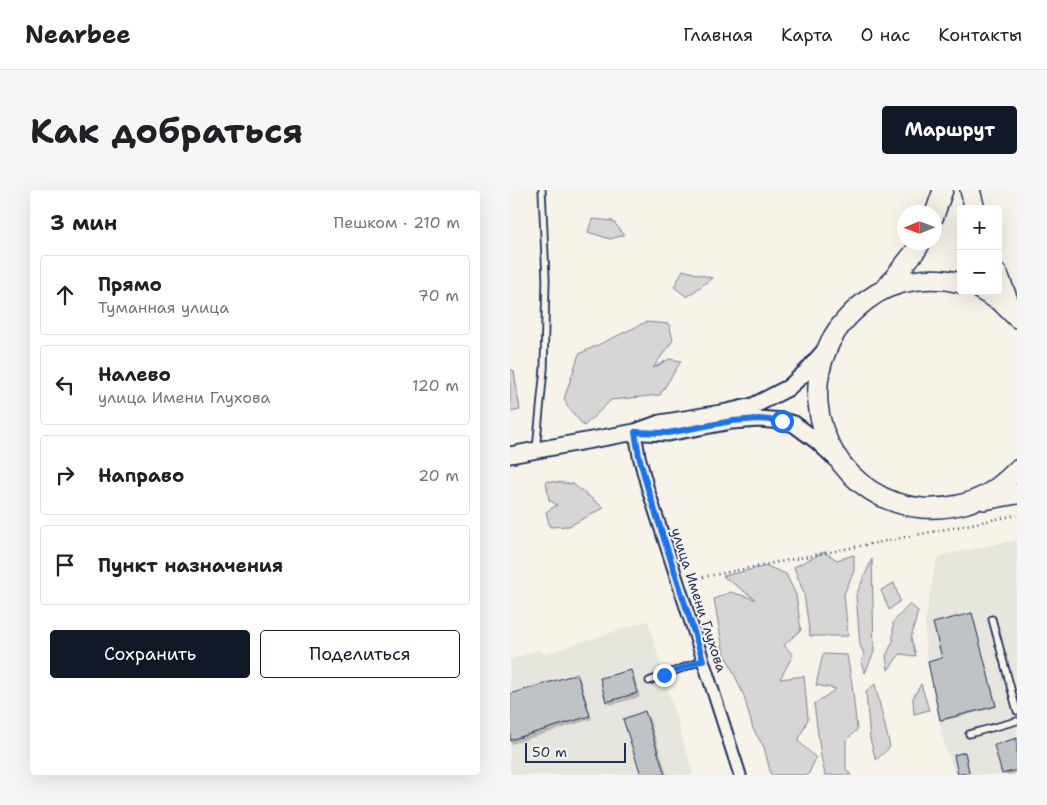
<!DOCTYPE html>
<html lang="ru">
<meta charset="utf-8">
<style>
:root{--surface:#fff;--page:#f6f6f6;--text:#202124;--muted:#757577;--line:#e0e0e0;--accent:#111827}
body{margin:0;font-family:"Shantell Sans",sans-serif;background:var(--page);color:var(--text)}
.controls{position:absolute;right:15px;top:15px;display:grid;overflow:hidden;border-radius:5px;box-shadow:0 5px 20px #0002}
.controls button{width:45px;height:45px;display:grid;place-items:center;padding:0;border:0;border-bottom:1px solid var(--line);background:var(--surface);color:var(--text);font:25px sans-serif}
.compass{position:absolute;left:387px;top:15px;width:45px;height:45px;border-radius:50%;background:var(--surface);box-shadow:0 5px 20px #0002;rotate:269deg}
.scale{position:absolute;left:15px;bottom:12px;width:101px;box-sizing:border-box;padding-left:5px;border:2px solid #1b2f5e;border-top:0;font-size:14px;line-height:18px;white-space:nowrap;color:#1b2f5e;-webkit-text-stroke:4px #f7f3e8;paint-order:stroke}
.stop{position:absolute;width:15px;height:15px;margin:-11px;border:4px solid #1a73e8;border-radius:50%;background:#fff}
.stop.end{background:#1a73e8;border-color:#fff;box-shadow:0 1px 5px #0008}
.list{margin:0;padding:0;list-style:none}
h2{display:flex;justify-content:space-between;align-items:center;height:65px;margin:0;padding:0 20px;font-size:21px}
h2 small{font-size:16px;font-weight:400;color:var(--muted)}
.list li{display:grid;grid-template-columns:32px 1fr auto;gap:15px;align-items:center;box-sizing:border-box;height:80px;margin:0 10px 10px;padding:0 10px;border:1px solid var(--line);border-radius:5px}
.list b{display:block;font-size:19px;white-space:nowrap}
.list p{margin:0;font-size:16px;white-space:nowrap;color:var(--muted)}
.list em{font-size:16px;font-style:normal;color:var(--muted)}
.actions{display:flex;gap:10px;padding:15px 20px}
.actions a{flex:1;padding:11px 0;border:1px solid var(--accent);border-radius:5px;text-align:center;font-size:18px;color:var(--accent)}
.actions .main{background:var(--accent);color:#fff}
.icon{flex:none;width:28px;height:28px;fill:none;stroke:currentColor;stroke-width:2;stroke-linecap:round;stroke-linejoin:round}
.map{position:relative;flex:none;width:507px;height:585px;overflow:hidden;border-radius:5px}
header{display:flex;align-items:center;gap:30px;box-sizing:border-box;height:70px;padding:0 25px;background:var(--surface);border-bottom:1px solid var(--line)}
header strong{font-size:24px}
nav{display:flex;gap:28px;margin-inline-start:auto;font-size:18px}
.intro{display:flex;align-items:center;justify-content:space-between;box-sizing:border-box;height:120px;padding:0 30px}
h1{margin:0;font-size:35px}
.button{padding:12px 22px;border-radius:5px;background:var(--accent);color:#fff;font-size:18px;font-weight:700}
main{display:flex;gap:30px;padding:0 30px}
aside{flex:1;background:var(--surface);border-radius:5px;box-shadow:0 5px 20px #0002}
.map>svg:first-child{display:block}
.built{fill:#e6e5de}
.green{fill:#d7d6d4;stroke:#798299}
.shadow{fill:#0003}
.building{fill:#c0c3c5;stroke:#1b2f5e}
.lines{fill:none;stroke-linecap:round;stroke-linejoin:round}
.service-casing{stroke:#1b2f5e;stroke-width:9}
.minor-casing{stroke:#1b2f5e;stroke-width:15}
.tertiary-casing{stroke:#1b2f5e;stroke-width:19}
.primary-casing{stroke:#1b2f5e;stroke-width:22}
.path{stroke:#1b2f5e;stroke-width:2.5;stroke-dasharray:1 4;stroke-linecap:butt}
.service{stroke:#f7f3e8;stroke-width:5.5}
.minor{stroke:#f7f3e8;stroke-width:11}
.tertiary{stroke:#f7f3e8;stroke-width:15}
.primary{stroke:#f7f3e8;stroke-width:19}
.route{stroke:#1a73e8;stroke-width:6}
.labels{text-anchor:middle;stroke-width:4;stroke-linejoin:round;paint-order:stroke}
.street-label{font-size:14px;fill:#1b2f5e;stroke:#f7f3e8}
</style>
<header>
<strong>Nearbee</strong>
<nav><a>Главная</a><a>Карта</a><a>О нас</a><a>Контакты</a></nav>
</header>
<div class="intro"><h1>Как добраться</h1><a class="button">Маршрут</a></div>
<main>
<aside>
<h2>3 мин<small>Пешком · 210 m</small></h2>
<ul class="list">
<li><svg class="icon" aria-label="ahead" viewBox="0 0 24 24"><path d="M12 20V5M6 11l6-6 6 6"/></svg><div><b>Прямо</b><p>Туманная улица</p></div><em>70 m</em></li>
<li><svg class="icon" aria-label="left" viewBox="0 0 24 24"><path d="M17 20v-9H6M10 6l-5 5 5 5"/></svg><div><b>Налево</b><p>улица Имени Глухова</p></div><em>120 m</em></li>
<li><svg class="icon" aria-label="right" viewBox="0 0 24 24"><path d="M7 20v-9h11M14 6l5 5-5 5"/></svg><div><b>Направо</b></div><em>20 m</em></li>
<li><svg class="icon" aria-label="arrive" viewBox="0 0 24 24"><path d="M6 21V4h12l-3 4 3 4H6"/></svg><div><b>Пункт назначения</b></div></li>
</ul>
<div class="actions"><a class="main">Сохранить</a><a>Поделиться</a></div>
</aside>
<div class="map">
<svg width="507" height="585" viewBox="0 0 507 585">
<rect width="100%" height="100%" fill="#f7f3e8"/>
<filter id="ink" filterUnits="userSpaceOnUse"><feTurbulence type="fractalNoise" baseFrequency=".02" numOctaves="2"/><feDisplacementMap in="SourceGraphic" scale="10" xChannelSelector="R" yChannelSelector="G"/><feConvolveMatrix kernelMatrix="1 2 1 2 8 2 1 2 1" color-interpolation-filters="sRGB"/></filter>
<g filter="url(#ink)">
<g class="built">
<path d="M507 350V585H445L433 550 416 463 415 433 426 371 433 365Z"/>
<path d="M138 431 183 585H0V470L29 460 34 464Z"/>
</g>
<g class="green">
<path d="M82 29 103 31 114 45 100 49 78 42Z"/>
<path d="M173 80 202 88 177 107 164 97Z"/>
<path d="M136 132 159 134 163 150 143 178 159 169 171 171 150 205 101 210 74 236 57 216 54 209 69 164Z"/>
<path d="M0 179 4 181 10 220 0 222Z"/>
<path d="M36 291 63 294 94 318 59 336 40 337 36 322 47 315 39 310Z"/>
<path d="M314 362 327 370 344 365V381L334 404 338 446H300L294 404 284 377Z"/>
<path d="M362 369 364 462 355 483 351 473 354 464 350 455 346 405Z"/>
<path d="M257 376 276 384 286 405 291 440 274 455 283 465 270 489 294 486 298 529 288 551 306 568 298 585H261L254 557 243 539 234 506 213 459 204 409 220 402 245 409 213 386Z"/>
<path d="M384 393 390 411 379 420 371 400Z"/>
<path d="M400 414 408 421 401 448 406 466 390 464 378 480 376 466 383 451V432Z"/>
<path d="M313 464 337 465 342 494 347 540 336 550V579L341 585H315L311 566 304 514 326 499 306 495Z"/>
<path d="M365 494 380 557 366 570 360 549 356 502Z"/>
<path d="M411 494 419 520 404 524 403 508Z"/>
</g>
<g class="shadow">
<path d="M463 426 487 517 433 531 431 530 434 469Z"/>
<path d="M120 481 124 485 130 507 101 515 97 511Z"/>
<path d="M66 485 70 489 82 529 2 554 0 552V505Z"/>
<path d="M135 523 139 527 157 585H132Z"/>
<path d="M507 550V584L495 585 493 583Z"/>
<path d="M454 564 456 565 460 584 450 585V584Z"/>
</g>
<g class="building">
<path d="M462 423 486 516 430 530 418 472 432 468 423 433Z"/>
<path d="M121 480 127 503 96 512 90 488Z"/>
<path d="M67 484 80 526 0 550V504Z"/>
<path d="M135 521 155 585H131L113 529Z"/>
<path d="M507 548V580L492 584 484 555Z"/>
<path d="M455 562 459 582 448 585 444 565Z"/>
</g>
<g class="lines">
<g class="service-casing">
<g id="service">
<path d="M26 260 34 179 36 89 32 0"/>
<path d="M482 429 507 521"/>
<path d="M139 491 193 470"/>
<path d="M459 544 507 531"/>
</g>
</g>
<g class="minor-casing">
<path id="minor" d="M125 242 129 266 137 296 230 585"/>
</g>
<g class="tertiary-casing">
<g id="tertiary">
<path d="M134 242 158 243 222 231 249 229 272 231 284 234 307 251 323 266"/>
<path d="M0 265 125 242 150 233 217 222 243 216 278 198 297 181 315 160"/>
</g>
</g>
<g class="primary-casing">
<g id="primary">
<path d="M460 0 465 19"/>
<path d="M424 26 433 0"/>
<path d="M488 84 503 123"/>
<path d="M451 93C420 85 383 90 357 110 340 123 325 139 317 159 286 230 335 311 412 318 433 319 455 316 474 306 487 299 497 290 507 280"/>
<path d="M375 99 407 59 411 52"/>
<path d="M472 101 491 112 507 128"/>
<path d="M474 310 507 304"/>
</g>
</g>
<path class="path" d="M183 389 507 325"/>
<use href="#service" class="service"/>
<use href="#minor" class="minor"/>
<use href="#tertiary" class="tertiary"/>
<use href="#primary" class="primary"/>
</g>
</g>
<g class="lines" filter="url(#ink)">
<path class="route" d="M154 485 193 470 137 296 129 266 125 242 158 243 222 231 249 229 272 231"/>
</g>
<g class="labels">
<g class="street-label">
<text transform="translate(189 410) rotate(72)" y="5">улица Имени Глухова</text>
</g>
</g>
</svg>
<div class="controls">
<button>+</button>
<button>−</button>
</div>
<svg class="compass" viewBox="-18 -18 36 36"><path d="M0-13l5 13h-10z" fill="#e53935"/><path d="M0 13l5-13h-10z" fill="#757577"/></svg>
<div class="scale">50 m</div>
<div class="stop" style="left:272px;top:231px"></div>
<div class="stop end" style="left:154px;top:485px"></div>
</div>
</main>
